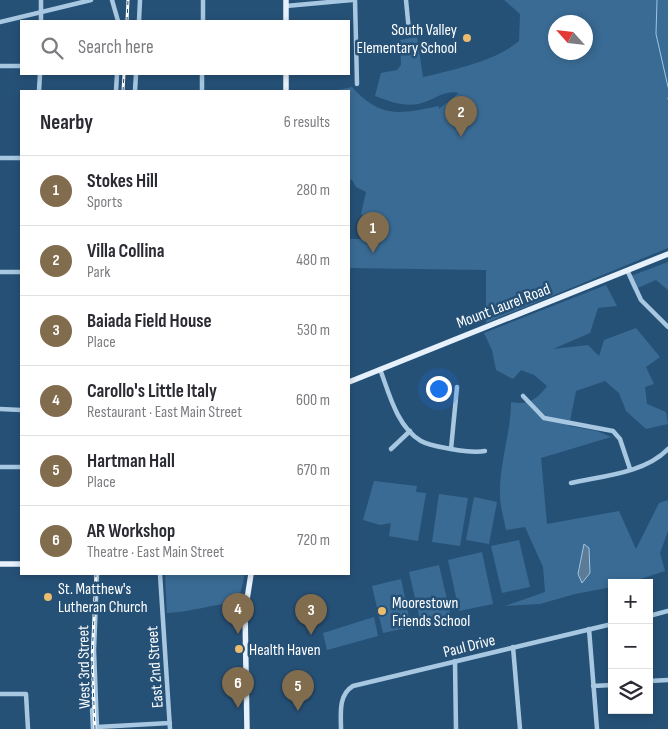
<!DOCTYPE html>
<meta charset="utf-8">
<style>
:root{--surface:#fff;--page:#f7f7f7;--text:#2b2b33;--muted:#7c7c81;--line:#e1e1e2;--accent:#816c4e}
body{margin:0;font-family:"Sofia Sans Condensed",sans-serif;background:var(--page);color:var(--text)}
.controls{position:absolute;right:15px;bottom:15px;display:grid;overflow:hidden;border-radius:0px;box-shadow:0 2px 8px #0003}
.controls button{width:45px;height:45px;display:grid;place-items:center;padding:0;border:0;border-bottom:1px solid var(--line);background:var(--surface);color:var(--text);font:25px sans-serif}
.compass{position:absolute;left:548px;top:15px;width:45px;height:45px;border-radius:50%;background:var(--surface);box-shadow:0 2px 8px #0003;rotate:297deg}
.you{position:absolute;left:438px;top:388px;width:18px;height:18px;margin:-12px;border:4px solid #fff;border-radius:50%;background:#1a73e8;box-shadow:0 0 0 8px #1a73e833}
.badge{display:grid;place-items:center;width:32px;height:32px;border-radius:50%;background:var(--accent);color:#fff;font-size:16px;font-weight:700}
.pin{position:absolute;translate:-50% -41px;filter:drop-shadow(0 1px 2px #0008)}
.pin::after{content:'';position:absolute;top:26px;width:18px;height:15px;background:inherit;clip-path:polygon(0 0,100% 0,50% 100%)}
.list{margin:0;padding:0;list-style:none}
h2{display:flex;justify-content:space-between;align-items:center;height:65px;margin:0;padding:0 20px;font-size:21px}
h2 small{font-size:16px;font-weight:400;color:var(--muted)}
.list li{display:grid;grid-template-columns:32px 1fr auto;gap:15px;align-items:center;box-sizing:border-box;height:70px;padding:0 20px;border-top:1px solid var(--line)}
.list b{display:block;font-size:19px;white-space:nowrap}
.list p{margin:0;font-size:16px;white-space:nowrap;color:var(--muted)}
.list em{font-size:16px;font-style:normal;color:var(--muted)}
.icon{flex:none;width:28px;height:28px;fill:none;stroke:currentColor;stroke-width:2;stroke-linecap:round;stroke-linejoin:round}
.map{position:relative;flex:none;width:668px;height:729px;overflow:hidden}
.search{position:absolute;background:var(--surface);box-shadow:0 2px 8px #0003;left:20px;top:20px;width:330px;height:55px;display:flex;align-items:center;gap:12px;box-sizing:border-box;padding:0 18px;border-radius:0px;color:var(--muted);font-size:19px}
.panel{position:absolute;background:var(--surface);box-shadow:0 2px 8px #0003;left:20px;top:90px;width:330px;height:485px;border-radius:0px}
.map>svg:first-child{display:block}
.green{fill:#3a6b94;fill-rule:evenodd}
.water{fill:#5b7b96;stroke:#9dc4e3}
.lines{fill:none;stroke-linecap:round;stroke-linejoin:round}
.stream{stroke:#9dc4e3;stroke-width:1}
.minor{stroke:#a8c8e2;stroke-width:4.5}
.major{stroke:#e7f1fc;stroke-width:5.5}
.rail-casing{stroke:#fff;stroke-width:3}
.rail{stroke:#265177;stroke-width:1;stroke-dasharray:4;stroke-linecap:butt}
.poi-dot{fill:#ebbb6e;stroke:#265177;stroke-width:2}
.labels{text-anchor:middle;stroke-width:5;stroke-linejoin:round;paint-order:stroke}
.poi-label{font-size:16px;fill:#fff;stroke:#265177;text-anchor:start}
.street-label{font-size:16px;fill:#fff;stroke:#265177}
</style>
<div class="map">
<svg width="668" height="729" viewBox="0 0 668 729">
<rect width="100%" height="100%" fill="#265177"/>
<g class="green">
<path d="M504 0H668V248L486 323V270L349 268V239H369L374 230 379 236H384L361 214 366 192 356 187 352 180 349 179V91H333L352 87C381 119 400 114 439 106V109L459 93C444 89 433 101 418 104 404 107 388 101 375 96L381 73 397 70 401 65 400 40 417 37 423 77C452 70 496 61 519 41L520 14ZM556 22H586V52H556Z"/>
<path d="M668 262V290L656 280 633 290 628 277Z"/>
<path d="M606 285 617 306 598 308 590 333 553 349 588 345 599 356 604 340 636 328 660 357 646 367 654 384 645 387 647 404 666 412 668 424 646 429 626 411 619 393 605 381 576 391 569 426 597 431 611 437 541 458 547 524 619 511 636 549 659 503 668 500V531L660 553 665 571 628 583H612V587L575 594 540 604 505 606 545 592 543 567 525 527 506 530C504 519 500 506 500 495 499 464 511 433 511 402 527 406 538 399 547 386L534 375 521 370 513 379 496 370 492 350 484 333Z"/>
<path d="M374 481 417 486 416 492 426 493 418 541 389 536 391 523 380 525 363 520Z"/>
<path d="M439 494 468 498 460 546 432 542Z"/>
<path d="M474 497 497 502 489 544 466 540Z"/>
<path d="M519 540 530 587 502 593 491 546Z"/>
<path d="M482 552 493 604 459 611 448 560Z"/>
<path d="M439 565 451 617 421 624 409 572Z"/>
<path d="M165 574H245L238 602C214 604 191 612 167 613Z"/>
<path d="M401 579 411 627 383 633 372 586Z"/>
<path d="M374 617 378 636 327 650 323 633Z"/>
</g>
<path class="water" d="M584 544 589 548 590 573 582 583 578 574Z"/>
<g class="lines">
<g class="stream">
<path d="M657 0 656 34 668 87"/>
<path d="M668 98V99"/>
</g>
<g class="minor">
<path d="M112 0 118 21"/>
<path d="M355 0 357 84"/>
<path d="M406 0 409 31"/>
<path d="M286 6 352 0"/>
<path d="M41 21V0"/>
<path d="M139 21 140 0"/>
<path d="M203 21V0"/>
<path d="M0 22 91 0"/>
<path d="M0 66H21"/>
<path d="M39 91 40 74"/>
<path d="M116 91 117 74"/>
<path d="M135 91 136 74"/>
<path d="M202 91V74"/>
<path d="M0 158H21"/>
<path d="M0 272H21"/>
<path d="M628 272 641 300 668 327"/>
<path d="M380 369C389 393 397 427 421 441 430 446 441 447 451 449 462 451 474 453 485 451"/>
<path d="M523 396 544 418 613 431 620 439 630 469"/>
<path d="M0 409 21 410"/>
<path d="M391 449 410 431"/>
<path d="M451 449 457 387"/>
<path d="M0 467H21"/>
<path d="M571 483C602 476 645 473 668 449"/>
<path d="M160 574 170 729"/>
<path d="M649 616 668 611"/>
<path d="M589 629 597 729"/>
<path d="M513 647 520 729"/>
<path d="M455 661 456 729"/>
<path d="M649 681 668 680"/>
<path d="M91 685 93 729"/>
<path d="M593 686 612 685"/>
<path d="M0 694H26L28 729"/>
<path d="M97 727 170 723"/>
<path d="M97 729 94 650 97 574"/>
<path d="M341 729C341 714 338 695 353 686L612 624"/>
</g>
<g class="major">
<path d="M286 21V0"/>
<path d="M286 91V74"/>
<path d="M349 382 668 254"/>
<path d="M0 564H21"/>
<path d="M247 729 245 612 251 574"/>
</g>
<g class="rail-casing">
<g id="rail">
<path d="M127 21 128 0"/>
<path d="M123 91 124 74"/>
<path d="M95 729 92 658 96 574"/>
</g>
</g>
<use href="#rail" class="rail"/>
</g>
<g class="poi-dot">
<circle cx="467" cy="38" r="5"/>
<circle cx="48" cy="597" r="5"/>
<circle cx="382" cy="611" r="5"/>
<circle cx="239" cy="649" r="5"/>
</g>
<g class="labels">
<g class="poi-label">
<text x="457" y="35" text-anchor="end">South Valley<tspan x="457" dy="18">Elementary School</tspan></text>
<text x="58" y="594">St. Matthew's<tspan x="58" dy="18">Lutheran Church</tspan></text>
<text x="392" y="608">Moorestown<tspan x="392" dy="18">Friends School</tspan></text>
<text x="249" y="655">Health Haven</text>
</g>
<g class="street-label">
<text transform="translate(503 305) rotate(-21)" y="6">Mount Laurel Road</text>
<text transform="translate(469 645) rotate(-14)" y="6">Paul Drive</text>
<text transform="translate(83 667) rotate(-91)" y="6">West 3rd Street</text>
<text transform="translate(154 667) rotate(-94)" y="6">East 2nd Street</text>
</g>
</g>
</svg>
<div class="controls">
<button>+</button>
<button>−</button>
<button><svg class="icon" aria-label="layers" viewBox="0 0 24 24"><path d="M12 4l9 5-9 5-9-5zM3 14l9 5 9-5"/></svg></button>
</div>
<svg class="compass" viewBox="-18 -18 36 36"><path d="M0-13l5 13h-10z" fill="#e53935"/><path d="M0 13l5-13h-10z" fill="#7c7c81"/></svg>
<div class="you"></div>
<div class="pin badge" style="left:373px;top:253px">1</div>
<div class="pin badge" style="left:461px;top:137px">2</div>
<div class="pin badge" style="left:311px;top:635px">3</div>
<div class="pin badge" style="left:238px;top:634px">4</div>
<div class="pin badge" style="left:298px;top:711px">5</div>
<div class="pin badge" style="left:238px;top:708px">6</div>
<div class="search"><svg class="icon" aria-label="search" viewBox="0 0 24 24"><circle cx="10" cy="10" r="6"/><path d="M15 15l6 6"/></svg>Search here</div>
<section class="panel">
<h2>Nearby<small>6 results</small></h2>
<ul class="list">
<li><span class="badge">1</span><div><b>Stokes Hill</b><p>Sports</p></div><em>280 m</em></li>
<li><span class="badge">2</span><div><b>Villa Collina</b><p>Park</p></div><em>480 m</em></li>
<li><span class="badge">3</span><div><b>Baiada Field House</b><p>Place</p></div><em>530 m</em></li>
<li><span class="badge">4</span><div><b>Carollo's Little Italy</b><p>Restaurant · East Main Street</p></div><em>600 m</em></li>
<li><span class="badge">5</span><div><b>Hartman Hall</b><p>Place</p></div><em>670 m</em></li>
<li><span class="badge">6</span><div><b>AR Workshop</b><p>Theatre · East Main Street</p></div><em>720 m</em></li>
</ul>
</section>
</div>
